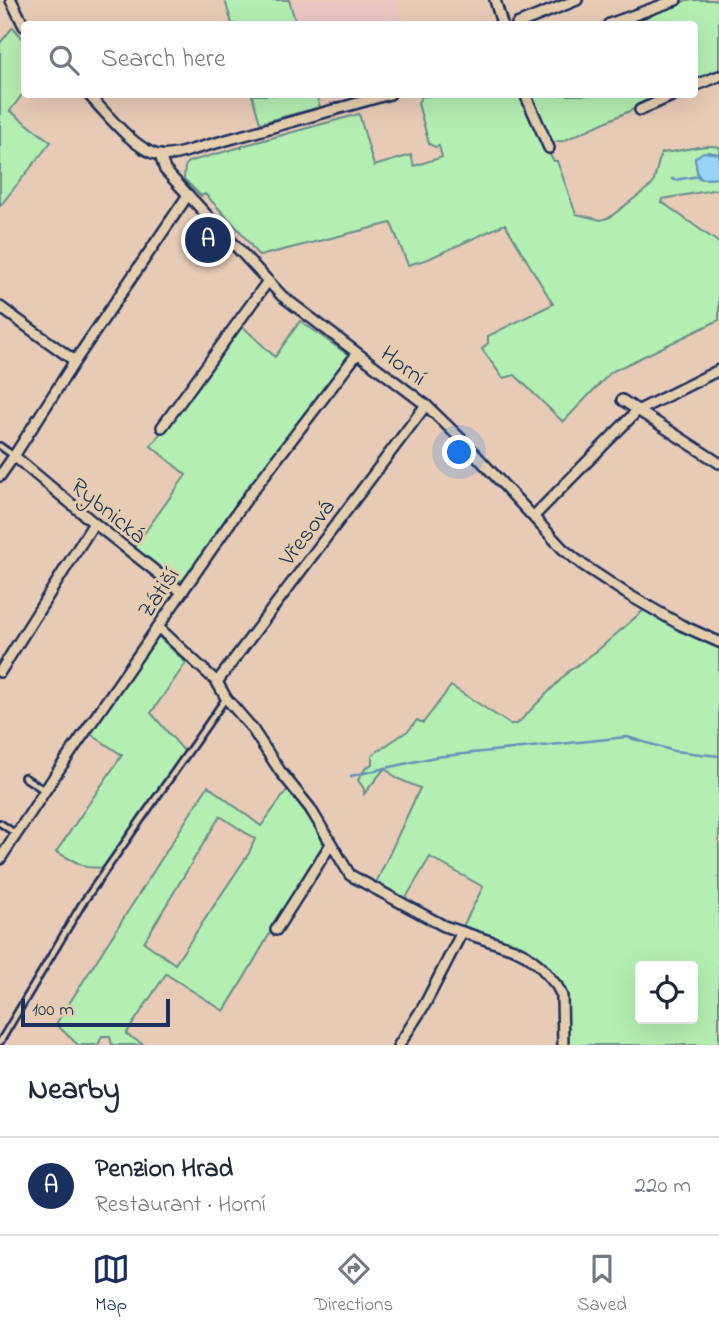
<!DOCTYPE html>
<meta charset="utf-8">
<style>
:root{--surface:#fff;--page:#f6f6f7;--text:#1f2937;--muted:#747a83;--line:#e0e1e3;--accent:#1b2f5e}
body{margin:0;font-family:"Indie Flower",sans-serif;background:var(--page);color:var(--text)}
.controls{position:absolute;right:21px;bottom:21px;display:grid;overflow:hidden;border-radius:7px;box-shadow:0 7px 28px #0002}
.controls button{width:63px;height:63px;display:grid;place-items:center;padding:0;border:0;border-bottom:2px solid var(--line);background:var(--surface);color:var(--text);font:35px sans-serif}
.scale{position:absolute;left:21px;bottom:18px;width:149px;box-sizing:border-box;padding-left:7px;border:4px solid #1b2f5e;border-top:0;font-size:19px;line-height:24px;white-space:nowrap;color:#1b2f5e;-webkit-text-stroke:5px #e5ceae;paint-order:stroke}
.you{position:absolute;left:460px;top:453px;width:24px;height:24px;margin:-18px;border:5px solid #fff;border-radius:50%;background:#1a73e8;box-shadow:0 0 0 10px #1a73e833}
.badge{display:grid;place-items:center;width:46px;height:46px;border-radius:50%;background:var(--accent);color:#fff;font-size:23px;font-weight:700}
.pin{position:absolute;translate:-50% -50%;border:4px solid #fff;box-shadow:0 2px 7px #0006}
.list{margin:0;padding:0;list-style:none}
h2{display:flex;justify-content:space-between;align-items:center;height:91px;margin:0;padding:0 28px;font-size:30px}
h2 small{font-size:23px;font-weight:400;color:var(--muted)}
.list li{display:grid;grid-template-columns:46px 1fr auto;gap:21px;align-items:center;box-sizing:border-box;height:98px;padding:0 28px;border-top:2px solid var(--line)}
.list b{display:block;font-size:26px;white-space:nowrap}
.list p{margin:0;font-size:23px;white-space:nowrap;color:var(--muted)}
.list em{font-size:23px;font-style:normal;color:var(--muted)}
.icon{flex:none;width:38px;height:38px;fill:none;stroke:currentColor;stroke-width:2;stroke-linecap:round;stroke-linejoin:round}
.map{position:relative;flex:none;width:719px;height:1045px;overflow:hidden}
.search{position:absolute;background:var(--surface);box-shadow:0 7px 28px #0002;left:21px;right:21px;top:21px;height:77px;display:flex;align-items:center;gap:18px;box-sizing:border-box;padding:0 24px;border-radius:7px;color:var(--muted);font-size:26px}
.sheet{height:189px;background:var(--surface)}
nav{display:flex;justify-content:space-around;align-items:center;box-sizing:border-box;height:98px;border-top:2px solid var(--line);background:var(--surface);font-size:19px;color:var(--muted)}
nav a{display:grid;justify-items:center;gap:4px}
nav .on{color:var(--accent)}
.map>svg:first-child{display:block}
.built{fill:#eac7c2}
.green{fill:#b5eeb2;stroke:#688e88;stroke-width:2;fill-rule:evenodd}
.water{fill:#97d4f8;stroke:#6592ba;stroke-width:2}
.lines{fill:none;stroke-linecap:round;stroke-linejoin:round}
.stream{stroke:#6592ba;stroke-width:2.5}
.lane-casing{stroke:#1b2f5e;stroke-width:10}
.street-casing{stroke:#1b2f5e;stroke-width:14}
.lane{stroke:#e5ceae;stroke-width:4.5}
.street{stroke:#e5ceae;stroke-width:9}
.labels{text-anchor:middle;stroke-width:6;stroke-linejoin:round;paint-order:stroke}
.street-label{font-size:24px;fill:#1b2f5e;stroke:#e5ceae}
</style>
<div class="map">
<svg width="719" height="1045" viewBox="0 0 719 1045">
<rect width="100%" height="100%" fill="#e7cbb7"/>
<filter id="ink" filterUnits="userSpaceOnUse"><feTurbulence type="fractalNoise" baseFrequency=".0143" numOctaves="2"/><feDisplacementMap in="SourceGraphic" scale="14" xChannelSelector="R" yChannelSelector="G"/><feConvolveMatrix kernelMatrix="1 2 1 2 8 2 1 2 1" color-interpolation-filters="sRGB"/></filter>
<g filter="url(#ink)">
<path class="built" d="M289 0H395L402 24H296Z"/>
<g class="green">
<path d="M225 0H289L296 24H232Z"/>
<path d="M687 0H719V74L695 85 694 24H628Z"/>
<path d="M13 27 24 40V92L10 111 51 142 0 206V43Z"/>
<path d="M252 95H316L320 107 260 123Z"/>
<path d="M431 95H521L545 148 554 161H557L576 214 601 220 610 217 653 184 661 153C680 152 703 143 719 147V154L708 152 695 159 698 177 703 179 719 178V189L663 199 662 202 719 243V320L611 372 563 422 515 375 503 378 482 349 488 343V336L553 304 505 224 428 259 408 265 391 223 259 256 239 230 205 194 201 196 184 179 185 167 188 162 241 147 242 149V146L359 114 374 166 411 155 414 166 442 157 439 146 435 147 429 144 418 103 421 97Z"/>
<path d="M527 95H665L563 141 550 142Z"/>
<path d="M300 321 351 357 186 579 179 581 168 577 132 550 186 475 151 446 240 324 275 357Z"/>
<path d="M645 609 719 647V1045H560L559 995 549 983 526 961 502 948 460 932 483 887 430 857 404 901 375 885 420 788 396 778 385 768 364 794V789L358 780 365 769 372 764V755L409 730 417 720 423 723 451 686 510 724H517L569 671 598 650ZM640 966H693V1019H640Z"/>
<path d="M156 634 186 663 151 713 185 752 105 868 86 867 56 852 122 755 89 733Z"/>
<path d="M208 786 261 826 288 789 316 827 323 845C287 899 259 956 224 1011L166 974 126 1034 144 1045H112L110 1036H102L98 1045H78L56 1024ZM220 816 255 839 249 853 175 964 144 942Z"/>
</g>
<path class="water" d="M703 152 719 154V178L702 179 698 177 695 158Z"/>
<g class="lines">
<g class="stream">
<path d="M672 179 675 180 699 176"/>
<path d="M351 776 435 757 627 737 674 751 719 756"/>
</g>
<g class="lane-casing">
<g id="lane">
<path d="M0 446 14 456"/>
<path d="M24 777 44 790"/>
<path d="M0 823 16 834"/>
<path d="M0 1042 82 904 226 698"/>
</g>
</g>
<g class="street-casing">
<g id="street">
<path d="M11 0 24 26"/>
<path d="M495 0 502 24"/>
<path d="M517 24 577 0"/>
<path d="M609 24 676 0"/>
<path d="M694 86 719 76"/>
<path d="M88 94C106 113 134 149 158 155 169 157 181 153 191 150L390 94"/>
<path d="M525 94 549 148"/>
<path d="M640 110 676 94"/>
<path d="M160 155 165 170 282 296 426 405 460 438 563 549 583 565 627 594 681 625 719 642"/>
<path d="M0 307 75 361"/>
<path d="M622 400 719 463"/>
<path d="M162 427 268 281"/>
<path d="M0 476 14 456"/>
<path d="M534 516 637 411 719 370"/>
<path d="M182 592 94 523 14 456 75 361 188 195"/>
<path d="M158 627 217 682 226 698 251 727 280 771 310 808 350 875 444 926 514 949 526 955 540 966 557 986 562 996 563 1045"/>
<path d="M0 672 94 523"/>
<path d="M217 682 426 405"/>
<path d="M0 859 58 771 250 494 357 354"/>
<path d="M276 930 331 844"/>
<path d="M399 1045 425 1004 462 932"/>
</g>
</g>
<use href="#lane" class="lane"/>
<use href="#street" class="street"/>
</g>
</g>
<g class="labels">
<g class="street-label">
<text transform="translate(404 365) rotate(37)" y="8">Horní</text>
<text transform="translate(109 510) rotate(39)" y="8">Rybnická</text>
<text transform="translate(306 532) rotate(-53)" y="8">Vřesová</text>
<text transform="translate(158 592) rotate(-56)" y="8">Zátiší</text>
</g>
</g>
</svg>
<div class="controls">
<button><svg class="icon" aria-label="locate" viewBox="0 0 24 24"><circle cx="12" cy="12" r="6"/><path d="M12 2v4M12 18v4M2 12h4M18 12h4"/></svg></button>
</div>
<div class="scale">100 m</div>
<div class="you"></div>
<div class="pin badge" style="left:208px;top:240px">A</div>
<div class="search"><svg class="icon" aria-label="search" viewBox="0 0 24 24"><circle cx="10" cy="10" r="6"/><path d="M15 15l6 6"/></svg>Search here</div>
</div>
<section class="sheet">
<h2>Nearby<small></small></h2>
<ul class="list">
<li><span class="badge">A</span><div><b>Penzion Hrad</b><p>Restaurant · Horní</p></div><em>220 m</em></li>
</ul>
</section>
<nav>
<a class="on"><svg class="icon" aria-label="map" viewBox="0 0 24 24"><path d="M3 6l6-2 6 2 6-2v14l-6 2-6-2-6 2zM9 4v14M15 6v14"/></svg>Map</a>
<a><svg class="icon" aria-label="directions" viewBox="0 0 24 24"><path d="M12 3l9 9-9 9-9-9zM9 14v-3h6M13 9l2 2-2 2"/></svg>Directions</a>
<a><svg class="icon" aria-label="saved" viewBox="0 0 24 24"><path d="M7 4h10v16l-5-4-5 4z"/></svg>Saved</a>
</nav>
